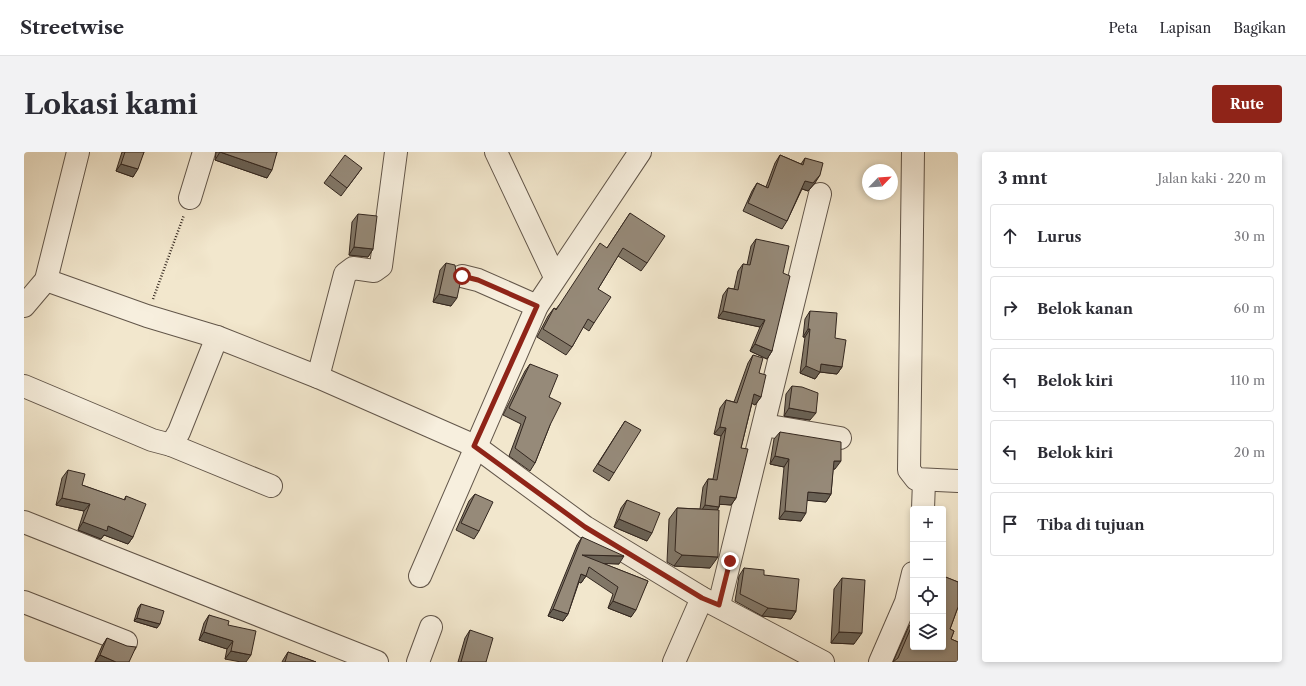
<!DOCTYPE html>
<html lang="id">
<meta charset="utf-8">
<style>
:root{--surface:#fff;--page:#f2f2f3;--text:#2b2b33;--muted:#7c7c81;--line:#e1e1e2;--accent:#8f2418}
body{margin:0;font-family:"Libre Caslon Text",serif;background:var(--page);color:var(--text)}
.controls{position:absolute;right:12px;bottom:12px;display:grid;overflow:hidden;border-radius:4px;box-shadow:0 2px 6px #0003}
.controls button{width:36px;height:36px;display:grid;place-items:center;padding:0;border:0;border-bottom:1px solid var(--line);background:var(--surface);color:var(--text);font:20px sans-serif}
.compass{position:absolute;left:838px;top:12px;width:36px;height:36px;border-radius:50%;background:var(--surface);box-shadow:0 2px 6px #0003;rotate:65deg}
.stop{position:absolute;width:12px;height:12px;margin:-9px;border:3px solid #8f2418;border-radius:50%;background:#fff}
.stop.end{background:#8f2418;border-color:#fff;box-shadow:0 1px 4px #0008}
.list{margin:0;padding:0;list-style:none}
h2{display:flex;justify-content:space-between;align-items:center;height:52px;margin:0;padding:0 16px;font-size:17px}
h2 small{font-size:13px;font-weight:400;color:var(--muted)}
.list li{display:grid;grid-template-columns:26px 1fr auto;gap:12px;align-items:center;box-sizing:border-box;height:64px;margin:0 8px 8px;padding:0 8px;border:1px solid var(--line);border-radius:4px}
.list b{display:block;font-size:15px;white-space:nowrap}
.list em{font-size:13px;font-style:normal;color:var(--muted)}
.icon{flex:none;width:22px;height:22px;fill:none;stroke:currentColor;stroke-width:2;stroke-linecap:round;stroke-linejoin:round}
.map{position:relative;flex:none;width:934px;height:510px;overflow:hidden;border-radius:4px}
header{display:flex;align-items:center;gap:24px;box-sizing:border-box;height:56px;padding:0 20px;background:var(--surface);border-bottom:1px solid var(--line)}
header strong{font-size:19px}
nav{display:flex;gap:22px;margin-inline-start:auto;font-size:14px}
.intro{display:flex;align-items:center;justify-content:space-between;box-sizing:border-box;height:96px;padding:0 24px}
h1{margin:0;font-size:28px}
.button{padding:10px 18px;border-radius:4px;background:var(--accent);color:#fff;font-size:14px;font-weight:700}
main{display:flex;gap:24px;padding:0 24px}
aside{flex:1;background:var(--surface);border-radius:4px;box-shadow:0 2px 6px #0003}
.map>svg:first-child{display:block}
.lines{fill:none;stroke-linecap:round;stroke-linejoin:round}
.minor-casing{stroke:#62564a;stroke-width:24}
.path{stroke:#32261f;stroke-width:2.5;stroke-dasharray:1 2;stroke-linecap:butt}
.minor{stroke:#f7efde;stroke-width:22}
.wall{fill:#817768;stroke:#32261f}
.shaded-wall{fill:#696155;stroke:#32261f}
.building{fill:#968a79;stroke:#32261f}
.route{stroke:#8f2418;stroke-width:5}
</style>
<header>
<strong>Streetwise</strong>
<nav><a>Peta</a><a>Lapisan</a><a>Bagikan</a></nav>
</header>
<div class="intro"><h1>Lokasi kami</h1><a class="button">Rute</a></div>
<main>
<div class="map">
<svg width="934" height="510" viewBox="0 0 934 510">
<rect width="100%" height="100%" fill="#f2e7cd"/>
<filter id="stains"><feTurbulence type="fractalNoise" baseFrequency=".005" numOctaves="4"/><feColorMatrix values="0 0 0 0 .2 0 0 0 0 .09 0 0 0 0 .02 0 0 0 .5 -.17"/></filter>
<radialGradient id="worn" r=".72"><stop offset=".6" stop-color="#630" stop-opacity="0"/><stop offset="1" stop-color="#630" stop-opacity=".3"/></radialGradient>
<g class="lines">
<g class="minor-casing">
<g id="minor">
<path d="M472 0 531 125"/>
<path d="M889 0 885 318 892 327 934 329"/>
<path d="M166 46 180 0"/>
<path d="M438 124 454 128 513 154"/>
<path d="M22 128 123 164 193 185 294 225 451 294 561 375 678 446 799 510"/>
<path d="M0 154 22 128 54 0"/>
<path d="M294 225 321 122 329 116 350 119 357 114 372 0"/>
<path d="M0 234 128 288 147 293 155 280 193 185"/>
<path d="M740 273 816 286"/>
<path d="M147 293 247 334"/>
<path d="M899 357 900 329"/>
<path d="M0 370 353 510"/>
<path d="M396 424 513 154 616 0"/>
<path d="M0 450 102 490"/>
<path d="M695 453 796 42"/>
<path d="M394 510 407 475"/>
<path d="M650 510 678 446"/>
<path d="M856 510 882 450 889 421"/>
</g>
</g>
<path class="path" d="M129 147 160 63"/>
<use href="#minor" class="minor"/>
</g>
<g class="wall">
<path d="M98 0H120L109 25 92 19Z"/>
<path d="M192 0H253L243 26 191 8Z"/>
<path d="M756 3 777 12 781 6 791 31 784 39 778 37 763 69 758 77 719 59 728 39 733 31 742 35 751 11Z"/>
<path d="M338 16 317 44 300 31 306 23Z"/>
<path d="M606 61 623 111 617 119 594 104 574 137 570 171 565 179 559 175 548 195 542 203 513 185 524 164 530 156 532 157 583 96Z"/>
<path d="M334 62 349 97 344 105 325 103 328 70Z"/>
<path d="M732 87 759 121 748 199 743 207 726 199 736 175 694 166 699 143 704 136 710 137 714 119 719 112 723 113 727 94Z"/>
<path d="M422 111 427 154 409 150 416 118Z"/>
<path d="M786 159 811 186 818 215 813 222 796 220 791 227 776 221 781 185H779L781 167Z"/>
<path d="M729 203 735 221 737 245 731 253 728 251 717 296 712 346 707 353 696 352 695 355 693 358 686 416 650 414 643 410 645 367 653 356 676 357 679 335 684 327H689L697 284 690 282 696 256 702 248 710 250 724 211Z"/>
<path d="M506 212 525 245 526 273 511 311 506 319 485 304 497 272 479 263 501 219Z"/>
<path d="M768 234 786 268 760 264 762 242Z"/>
<path d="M601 269 590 321 585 329 569 319Z"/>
<path d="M756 280 811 317H809L807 342 802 350 783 348 777 369 755 367 760 315 746 312 750 287Z"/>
<path d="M44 318 58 333 100 348 102 344 109 385 104 392 80 383 77 387 54 378 60 359 32 353 38 326Z"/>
<path d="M451 342 455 379 450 387 432 378 445 349Z"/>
<path d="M603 348 623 389 590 375 597 356Z"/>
<path d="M558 385 595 412 578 411 624 429 607 465 584 456 589 442 562 424 557 431 555 430 544 462 539 469 524 464 553 393Z"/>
<path d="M720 416 740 423 772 459 767 467 738 464 711 449 715 424Z"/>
<path d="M919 424 934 430V455L926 477 930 479 927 487 934 490V510H869L885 474 889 469V495H919Z"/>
<path d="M818 426 830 492 807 491 810 437Z"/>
<path d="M117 452 133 476 110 469 114 456Z"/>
<path d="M185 463 204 473 227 503 201 507 203 497 175 488 180 471Z"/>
<path d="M446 478 462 510H434L441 486Z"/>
<path d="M83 486 105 510H71L78 494Z"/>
<path d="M264 500 292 510H258L259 508Z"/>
</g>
<g class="shaded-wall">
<path d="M196 0 248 18 243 26 191 8Z"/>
<path d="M97 12 114 17 109 25 92 19Z"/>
<path d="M796 23 791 31 784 39 776 36 781 29Z"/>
<path d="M330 95 349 97 344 105 325 103Z"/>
<path d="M415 142 433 146 427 154 409 150Z"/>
<path d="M699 159 741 168 736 175 694 166Z"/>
<path d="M784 177H786L781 185H779Z"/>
<path d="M731 192 748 199 743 207 726 199Z"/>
<path d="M797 212 818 215 813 222 796 220 791 227 776 221 782 214Z"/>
<path d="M730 242 737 245 731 253 725 250Z"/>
<path d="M765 256 792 261 786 268 760 264Z"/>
<path d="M696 275 702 276 697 284 690 282Z"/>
<path d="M751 304 765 307 760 315 746 312Z"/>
<path d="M810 309H817L811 317H805Z"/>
<path d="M784 340 807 342 802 350 779 348Z"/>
<path d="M696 344 712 346 707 353 691 352Z"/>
<path d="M38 346 66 352 60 359 32 353Z"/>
<path d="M681 353 695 355 690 363 676 361Z"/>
<path d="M761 359 782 361 777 369 755 367Z"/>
<path d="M595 367 628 381 623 389 590 375Z"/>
<path d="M59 370 84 374 109 385 104 392 80 383 77 387 54 378Z"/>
<path d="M558 403 600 404 595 412 553 411Z"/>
<path d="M658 403 694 405 686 416 650 414Z"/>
<path d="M557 422 562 424 557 431 552 429Z"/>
<path d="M589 449 612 458 607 465 584 456Z"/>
<path d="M744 456 772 459 767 467 738 464Z"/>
<path d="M529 457 544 462 539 469 524 464Z"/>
<path d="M113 466 136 472 133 476 110 469Z"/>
<path d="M180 480 209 489 203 497 175 488Z"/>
<path d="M815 480 838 481 830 492 807 491Z"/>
<path d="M207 499 227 503 222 510H217L201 507Z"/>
<path d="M76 503 92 510H71Z"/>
</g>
<g class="building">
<path d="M101 0H120L114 17 97 12Z"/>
<path d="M196 0H253L248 18Z"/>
<path d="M321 3 338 16 323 36 306 23Z"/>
<path d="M756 3 779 13 781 6 799 11 796 23 789 31 781 29 763 69 724 51 733 31 744 36Z"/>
<path d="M606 61 641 84 623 111 599 96 574 137 587 145 570 171 564 167 548 195 519 177 530 156 532 158 576 91 583 96Z"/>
<path d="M334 62 353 64 349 97 330 95Z"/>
<path d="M732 87 765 94 759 121 766 124 748 199 731 192 741 168 699 159 704 136 714 138 719 112 726 113Z"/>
<path d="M422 111 431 113 432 120 437 127 433 146 415 142Z"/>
<path d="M786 159 813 161 811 186 822 188 818 215 797 212 796 220 782 214 786 177H784Z"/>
<path d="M729 203 739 206 735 221 742 223 737 245 730 242 717 296 724 297 712 346 696 344 695 355 681 353 684 327 693 328 702 276 696 275 702 248 713 251Z"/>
<path d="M506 212 534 223 525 245 537 251 526 273 511 311 491 296 502 265 485 256Z"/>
<path d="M768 234 778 235 794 241 792 261 765 256Z"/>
<path d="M601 269 617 278 590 321 574 312Z"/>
<path d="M756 280 817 290V309H810L807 342 784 340 782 361 761 359 765 307 751 304Z"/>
<path d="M44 318 61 322 58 333 101 348 102 344 122 352 109 385 84 374 83 379 59 370 66 352 38 346Z"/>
<path d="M451 342 469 350 455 379 437 371Z"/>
<path d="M603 348 636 361 628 381 595 367Z"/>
<path d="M653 356 695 358 694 405 658 403 651 399Z"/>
<path d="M558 385 600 404 558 403 624 429 612 458 589 449 594 435 565 415 562 424 557 422 544 462 529 457Z"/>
<path d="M720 416 740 418V423L775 427 772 459 744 456 716 442Z"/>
<path d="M919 424 934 430V455L926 477 930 479 927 487 934 490V510H869L874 506 889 471V495H919Z"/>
<path d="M818 426 841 428 838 481 815 480Z"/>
<path d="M117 452 140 459 136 472 113 466Z"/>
<path d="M185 463 205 469 204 473 232 479 227 503 207 499 209 489 180 480Z"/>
<path d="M446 478 469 486 462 510H437Z"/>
<path d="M83 486 103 494 112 495 105 510H92L76 503Z"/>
<path d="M264 500 292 510H261Z"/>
</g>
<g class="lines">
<path class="route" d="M438 124 454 128 513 154 450 294 561 375 678 446 695 453 706 409"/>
</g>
<rect width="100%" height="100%" filter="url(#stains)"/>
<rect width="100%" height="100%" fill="url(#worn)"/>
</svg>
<div class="controls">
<button>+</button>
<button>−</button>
<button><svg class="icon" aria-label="locate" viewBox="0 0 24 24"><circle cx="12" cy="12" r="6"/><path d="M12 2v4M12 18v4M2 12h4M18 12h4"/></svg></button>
<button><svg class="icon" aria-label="layers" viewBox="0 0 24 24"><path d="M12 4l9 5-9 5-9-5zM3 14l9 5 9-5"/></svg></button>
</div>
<svg class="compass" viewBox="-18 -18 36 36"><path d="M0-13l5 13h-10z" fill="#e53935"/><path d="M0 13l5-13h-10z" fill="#7c7c81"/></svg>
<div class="stop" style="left:438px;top:124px"></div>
<div class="stop end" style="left:706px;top:409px"></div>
</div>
<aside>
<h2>3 mnt<small>Jalan kaki · 220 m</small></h2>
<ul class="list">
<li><svg class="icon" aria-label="ahead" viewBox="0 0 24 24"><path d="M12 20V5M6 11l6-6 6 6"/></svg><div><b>Lurus</b></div><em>30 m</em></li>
<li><svg class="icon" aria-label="right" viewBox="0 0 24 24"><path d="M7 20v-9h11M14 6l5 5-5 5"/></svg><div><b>Belok kanan</b></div><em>60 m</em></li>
<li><svg class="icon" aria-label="left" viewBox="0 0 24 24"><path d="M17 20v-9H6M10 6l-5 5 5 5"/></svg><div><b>Belok kiri</b></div><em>110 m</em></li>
<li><svg class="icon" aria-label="left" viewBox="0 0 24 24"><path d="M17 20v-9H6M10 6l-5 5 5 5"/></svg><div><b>Belok kiri</b></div><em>20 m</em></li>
<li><svg class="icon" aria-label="arrive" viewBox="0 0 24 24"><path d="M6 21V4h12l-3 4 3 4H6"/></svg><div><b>Tiba di tujuan</b></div></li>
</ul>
</aside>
</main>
